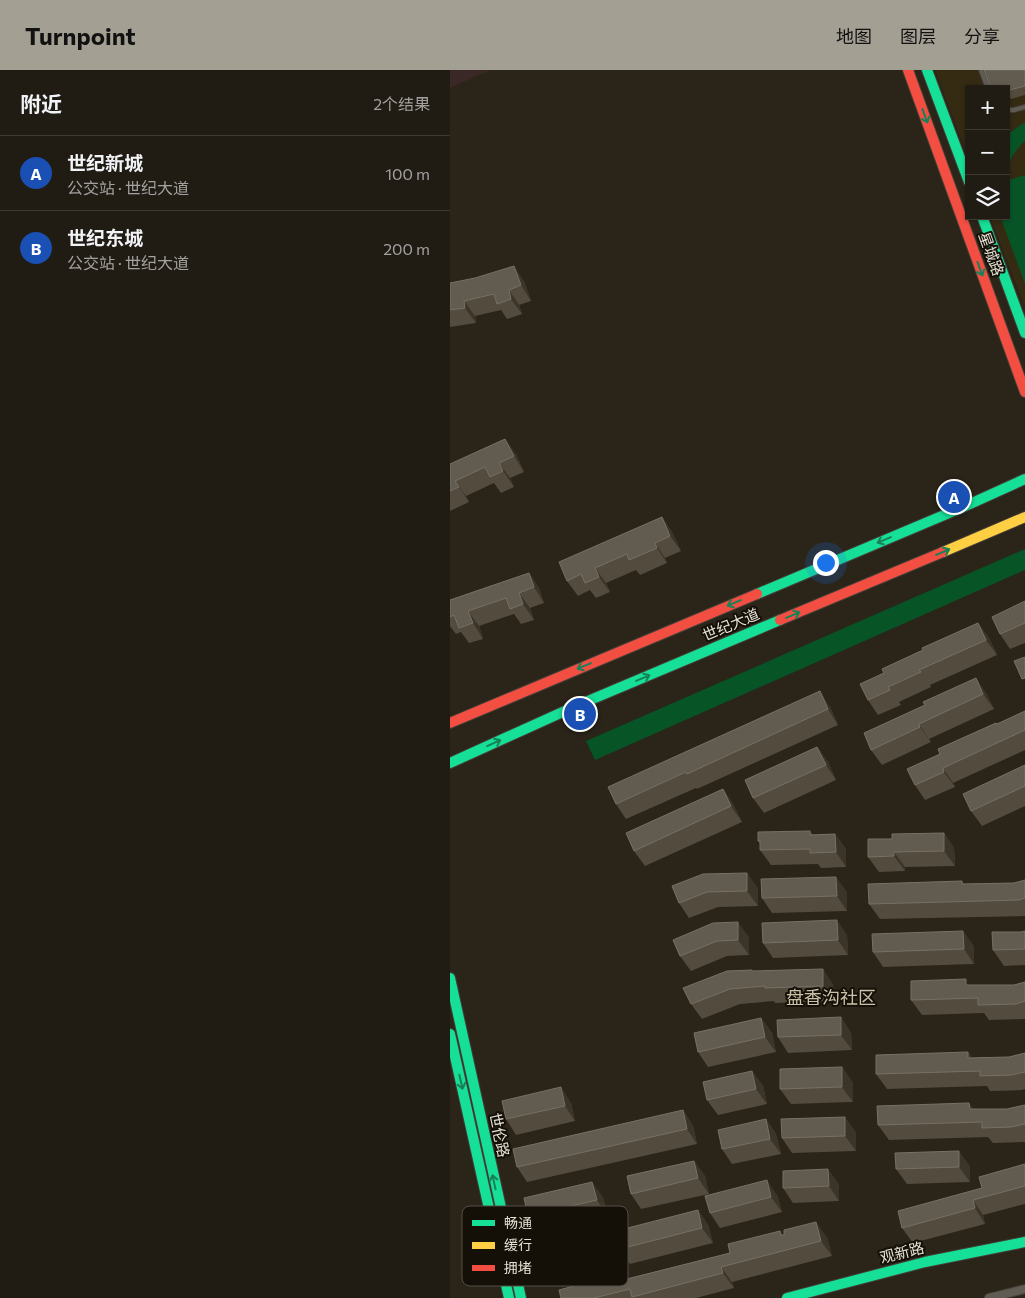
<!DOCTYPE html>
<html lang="zh">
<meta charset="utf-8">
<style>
:root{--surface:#201b13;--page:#28241c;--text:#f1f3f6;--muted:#a2a1a0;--line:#3d3933;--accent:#a49f93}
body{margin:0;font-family:Commissioner,"Noto Sans SC",sans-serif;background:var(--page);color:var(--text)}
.controls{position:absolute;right:15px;top:15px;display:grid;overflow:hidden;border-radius:0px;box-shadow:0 1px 4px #0004}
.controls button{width:45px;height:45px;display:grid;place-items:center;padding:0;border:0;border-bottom:1px solid var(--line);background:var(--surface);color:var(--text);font:25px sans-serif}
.you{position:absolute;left:375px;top:492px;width:18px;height:18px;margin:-12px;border:4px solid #fff;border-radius:50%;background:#1a73e8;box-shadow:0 0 0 8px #1a73e833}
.badge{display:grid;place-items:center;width:32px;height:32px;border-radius:50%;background:var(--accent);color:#fff;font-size:16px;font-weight:700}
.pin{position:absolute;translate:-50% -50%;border:2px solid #fff;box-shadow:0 1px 5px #0006}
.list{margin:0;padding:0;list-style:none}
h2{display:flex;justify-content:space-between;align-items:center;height:65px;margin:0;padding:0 20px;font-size:21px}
h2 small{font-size:16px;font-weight:400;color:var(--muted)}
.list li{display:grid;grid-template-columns:32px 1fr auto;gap:15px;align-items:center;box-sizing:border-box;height:75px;padding:0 20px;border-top:1px solid var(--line)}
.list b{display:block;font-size:19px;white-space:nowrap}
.list p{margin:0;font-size:16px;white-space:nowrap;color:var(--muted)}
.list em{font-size:16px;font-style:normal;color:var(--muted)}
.icon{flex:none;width:28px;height:28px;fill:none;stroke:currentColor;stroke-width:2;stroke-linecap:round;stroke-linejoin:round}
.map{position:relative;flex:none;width:575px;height:1228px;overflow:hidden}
header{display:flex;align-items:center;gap:30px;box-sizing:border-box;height:70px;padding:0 25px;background:var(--accent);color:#111}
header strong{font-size:24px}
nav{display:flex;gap:28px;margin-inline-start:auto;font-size:18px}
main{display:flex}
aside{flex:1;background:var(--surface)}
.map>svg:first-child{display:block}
.commercial{fill:#3a2826}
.built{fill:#352a12}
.green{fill:#075427}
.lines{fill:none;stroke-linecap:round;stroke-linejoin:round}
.lane-casing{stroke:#443f37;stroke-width:6}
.street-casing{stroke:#443f37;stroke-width:10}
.fast-casing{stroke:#443f37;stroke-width:12}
.slow-casing{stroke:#443f37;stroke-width:12}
.jam-casing{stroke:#443f37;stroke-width:12}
.lane{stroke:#605b53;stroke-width:4}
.street{stroke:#605b53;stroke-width:8}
.fast{stroke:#16e098;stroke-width:10}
.slow{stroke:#ffcf43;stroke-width:10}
.jam{stroke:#f24e42;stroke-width:10}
.wall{fill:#524b3e}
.shaded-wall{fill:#3b3529}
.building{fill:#625b4f;stroke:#777064}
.oneway{stroke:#158257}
.labels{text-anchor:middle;stroke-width:4;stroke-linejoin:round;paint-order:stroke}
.street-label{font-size:15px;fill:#e6e1d5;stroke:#141008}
.quarter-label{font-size:18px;fill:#cbc0a8;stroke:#141008}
.key{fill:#141008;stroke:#534f46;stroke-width:1}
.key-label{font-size:14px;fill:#e6e1d5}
</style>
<header>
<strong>Turnpoint</strong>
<nav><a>地图</a><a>图层</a><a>分享</a></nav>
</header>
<main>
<aside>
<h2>附近<small>2个结果</small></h2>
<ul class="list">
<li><span class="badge" style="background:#1a4fb4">A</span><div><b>世纪新城</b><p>公交站 · 世纪大道</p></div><em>100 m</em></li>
<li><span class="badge" style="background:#1a4fb4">B</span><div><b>世纪东城</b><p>公交站 · 世纪大道</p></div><em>200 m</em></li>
</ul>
</aside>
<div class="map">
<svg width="575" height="1228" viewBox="0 0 575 1228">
<rect width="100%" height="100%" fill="#2a2419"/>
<path class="commercial" d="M0 0H41L0 18Z"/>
<path class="built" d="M485 0H575V238L540 146H556V19H519V90Z"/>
<g class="green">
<path d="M575 52V71C563 81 557 95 556 111L575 105V214L550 146H556V66L562 61Z"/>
<path d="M575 479V500L145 690 136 671Z"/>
</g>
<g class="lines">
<g class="lane-casing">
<g id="lane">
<path d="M531 0 538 19"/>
<path d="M556 40H564L575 37"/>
</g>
</g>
<g class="street-casing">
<path id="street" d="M539 1228 575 1219"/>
</g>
<g class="fast-casing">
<g id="fast">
<path d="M477 0 519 112"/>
<path d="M532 146 575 263"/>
<path d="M307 524 511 438 575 409"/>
<path d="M0 693 126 636 330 550"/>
<path d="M0 908 71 1228"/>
<path d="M0 964 59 1228"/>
<path d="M337 1228 475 1192 575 1172"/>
</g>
</g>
<g class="slow-casing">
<path id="slow" d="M493 482 575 447"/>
</g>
<g class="jam-casing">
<g id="jam">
<path d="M458 0 575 322"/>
<path d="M330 550 493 482"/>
<path d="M0 653 307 524"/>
</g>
</g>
<use href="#lane" class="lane"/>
<use href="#street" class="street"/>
<use href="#fast" class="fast"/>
<use href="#slow" class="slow"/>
<use href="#jam" class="jam"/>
</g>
<g class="wall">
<path d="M575 0V25L561 29 560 27 557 28 556 26V19H541Z"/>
<path d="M74 211 81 231 69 235 72 244 57 249 51 240 25 246 26 253 0 257V213Z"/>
<path d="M66 384 74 402 60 408 64 417 51 423 44 413 16 426 19 432 0 441V394Z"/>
<path d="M212 447 222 462 231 481 215 488 217 493 190 505 186 500 156 513 160 522 146 528 140 520 128 526 117 511Z"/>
<path d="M79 503 89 518 94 533 80 538 84 550 71 554 64 544 29 556 33 569 19 573 11 562 6 564 0 556V530Z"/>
<path d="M575 531V573L560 579 550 564Z"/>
<path d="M528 553 539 568 547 585 480 615 481 617 449 632 451 635 428 645 418 630 434 603 473 580Z"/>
<path d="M536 623 544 639 479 669 481 672 432 695 421 680 414 663Z"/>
<path d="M380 637 388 655 247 719 246 718 176 749 166 734Z"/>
<path d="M575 641V680L503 713 505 717 475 730 465 715 490 684 547 654Z"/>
<path d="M367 677 378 692 386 710 314 743 303 728Z"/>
<path d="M575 695V736L532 756 521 741Z"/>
<path d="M273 719 283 734 292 752 195 796 184 781Z"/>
<path d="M360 761 363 765 385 764 396 779V797L371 798 368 794 321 795 310 780V774L308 771Z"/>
<path d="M494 763 504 778 505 796 455 797V801L429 802 418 787 442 769Z"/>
<path d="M575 810V846L430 849 419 834 512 811 514 814 564 813Z"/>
<path d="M222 816 308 818V836L268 837 239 848 229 833Z"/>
<path d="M397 822V841L322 843 312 828Z"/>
<path d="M575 861V895L554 896 543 880 571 862Z"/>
<path d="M397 865 398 885 323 888 313 873Z"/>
<path d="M299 867V885L277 886 241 901 230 886 223 870Z"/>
<path d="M524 876V894L433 897 423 882Z"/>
<path d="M303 901 383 914 384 931 325 933 324 931 290 934 252 949 241 934Z"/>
<path d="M575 912V949L539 950 534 943 472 945 461 930 519 915H564Z"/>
<path d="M391 947 401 963 402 980 338 983 328 967Z"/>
<path d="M311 948 322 963 326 982 258 997 248 982Z"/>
<path d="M518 982 522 988 559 987 575 983V1019L572 1020 540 1021 537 1016 437 1019 426 1004Z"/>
<path d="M392 997 403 1013V1032L341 1034 330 1019Z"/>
<path d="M302 1001 313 1016 317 1034 268 1045 257 1030Z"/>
<path d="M121 1033 125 1051 66 1065 56 1049Z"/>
<path d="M575 1035V1072H572L543 1073 538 1067 439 1070 428 1055 524 1039H557Z"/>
<path d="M233 1040 243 1056 247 1074 77 1112 67 1097Z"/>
<path d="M316 1049 326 1064 331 1084 282 1094 272 1079Z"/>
<path d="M406 1062V1081L342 1083 332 1068Z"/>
<path d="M244 1091 255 1106 259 1124 191 1139 181 1124Z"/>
<path d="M575 1094V1134L533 1145 535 1154 463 1173 452 1158 532 1118Z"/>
<path d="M520 1096V1112L457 1114 446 1099Z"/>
<path d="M389 1114V1131L343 1133 333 1118Z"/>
<path d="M327 1125 332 1142 270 1158 260 1143Z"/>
<path d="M153 1127 157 1145 89 1162 78 1146Z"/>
<path d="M248 1140 258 1155 263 1173 180 1194 177 1190 99 1209 89 1194 155 1164Z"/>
<path d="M330 1161 332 1165 377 1167 382 1186 282 1212 284 1218 246 1228H111L164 1205 168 1211 280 1183Z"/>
</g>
<g class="shaded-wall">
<path d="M64 196 74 211 81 231 71 215Z"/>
<path d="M59 220 69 235 72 244 61 229Z"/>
<path d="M14 231 25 246 26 253 15 238Z"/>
<path d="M55 369 66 384 74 402 64 386Z"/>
<path d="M49 393 60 408 64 417 53 401Z"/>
<path d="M5 411 16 426 19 432Z"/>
<path d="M212 447 222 462 231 481 220 466Z"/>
<path d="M205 473 215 488 217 493 207 478Z"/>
<path d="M145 498 156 513 160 522 149 507Z"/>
<path d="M79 503 89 518 94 533 84 517Z"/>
<path d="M69 523 80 538 84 550 73 534Z"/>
<path d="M18 541 29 556 33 569 23 553Z"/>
<path d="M528 553 539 568 547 585 536 570Z"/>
<path d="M526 608 536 623 544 639 533 624Z"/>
<path d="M370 621 380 637 388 655 378 639Z"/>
<path d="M469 654 481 672 470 657Z"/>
<path d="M367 677 378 692 386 710 376 695Z"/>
<path d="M493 698 503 713 505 717 494 702Z"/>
<path d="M273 719 283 734 292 752 281 736Z"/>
<path d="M494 763 504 778 505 796 494 781Z"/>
<path d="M385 764 396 779V797L386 782Z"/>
<path d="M444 782 455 797V801L444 786Z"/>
<path d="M297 803 308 818V836L297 821Z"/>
<path d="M386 807 397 822V841L387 826Z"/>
<path d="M387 850 397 865 398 885 388 870Z"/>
<path d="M288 852 299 867V885L288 870Z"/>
<path d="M513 861 524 876V894L514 879Z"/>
<path d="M373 899 383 914 384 931 373 916Z"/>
<path d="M391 947 401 963 402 980 391 965Z"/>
<path d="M311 948 322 963 326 982 315 967Z"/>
<path d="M518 982 529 997 518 988Z"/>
<path d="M392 997 403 1013V1032L392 1017Z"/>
<path d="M302 1001 313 1016 317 1034 306 1019Z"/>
<path d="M111 1017 121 1033 125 1051 115 1036Z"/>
<path d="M519 1033 530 1048 520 1039Z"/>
<path d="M233 1040 243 1056 247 1074 237 1059Z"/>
<path d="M395 1047 406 1062V1081L395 1066Z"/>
<path d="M316 1049 326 1064 331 1084 320 1069Z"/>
<path d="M509 1081 520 1096V1112L509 1097Z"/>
<path d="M244 1091 255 1106 259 1124 248 1108Z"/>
<path d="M378 1099 389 1114V1131L379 1116Z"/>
<path d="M317 1110 327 1125 332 1142 321 1127Z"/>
<path d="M142 1112 153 1127 157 1145 147 1130Z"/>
<path d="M523 1130 533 1145 535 1154 525 1138Z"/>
<path d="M248 1140 258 1155 263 1173 252 1158Z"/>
<path d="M366 1152 377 1167 382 1186 371 1171Z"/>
<path d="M271 1197 282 1212 284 1218 273 1203Z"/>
</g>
<g class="building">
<path d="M534 0H575V16L556 21V19H551V17L545 19H541Z"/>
<path d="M64 196 71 215 59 220 61 229 47 234 44 224 14 231 15 238 0 240V213L25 208Z"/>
<path d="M55 369 64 386 49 393 53 401 40 407 35 397 5 411 9 417 0 421V394Z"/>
<path d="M212 447 220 466 205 473 207 478 179 490 177 484 145 498 149 507 135 513 131 504 117 511 109 492Z"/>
<path d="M79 503 84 517 69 523 73 534 60 539 56 528 18 541 23 553 9 558 4 545 0 547V530Z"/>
<path d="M575 531V553L550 564 542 547Z"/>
<path d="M528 553 536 570 469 600 471 602 438 617 440 620 418 630 410 614 434 603 432 599 473 580 472 578Z"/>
<path d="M575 587V608L572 609 564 591Z"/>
<path d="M526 608 533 624 469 654 470 657 421 680 414 663 475 635 473 632Z"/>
<path d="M370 621 378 639 237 704 236 702 166 734 158 717Z"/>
<path d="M575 641V660L493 698 494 702 465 715 457 699 490 684 488 679 546 653 547 654Z"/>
<path d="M367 677 376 695 303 728 295 710Z"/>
<path d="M575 695V716L521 741 513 724Z"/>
<path d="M273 719 281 736 184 781 176 763Z"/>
<path d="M360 761V765L385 764 386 782 360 783V779L310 780V771H308V762Z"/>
<path d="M494 763V781L444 782V786L418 787V769H442V764Z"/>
<path d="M297 803V821L257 822 229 833 222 816 253 804Z"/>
<path d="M386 807 387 826 312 828 311 809Z"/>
<path d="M575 810V828L569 830 419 834 418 814 512 811V814L564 813Z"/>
<path d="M387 850 388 870 313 873 312 853Z"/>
<path d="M288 852V870L267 871 230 886 223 870 263 853Z"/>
<path d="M513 861 514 879 423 882 422 864Z"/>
<path d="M575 861V879L543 880 542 862H571Z"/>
<path d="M373 899V916L315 918V916L280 919 241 934 233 918 277 901 302 900V901Z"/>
<path d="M516 909V915H564L575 912V931L566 934 528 935V928L461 930V911Z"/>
<path d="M391 947V965L328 967 327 950Z"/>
<path d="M311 948 315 967 248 982 244 963Z"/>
<path d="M518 982V988L559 987 575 983V1002L561 1005 530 1006V1001L426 1004V985Z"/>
<path d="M392 997V1017L330 1019V999Z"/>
<path d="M302 1001 306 1019 257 1030 253 1012Z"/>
<path d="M111 1017 115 1036 56 1049 52 1031Z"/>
<path d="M519 1033 520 1039H557L575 1035V1054L561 1057 532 1058V1052L428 1055 427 1036Z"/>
<path d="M233 1040 237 1059 67 1097 63 1079Z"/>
<path d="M395 1047V1066L332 1068 331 1049Z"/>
<path d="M316 1049 320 1069 272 1079 268 1060Z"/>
<path d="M509 1081V1097L446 1099 445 1083Z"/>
<path d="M244 1091 248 1108 181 1124 177 1106Z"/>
<path d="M575 1094V1116L523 1130 525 1138 452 1158 448 1141 532 1118 529 1107Z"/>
<path d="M378 1099 379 1116 333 1118V1101Z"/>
<path d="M317 1110 321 1127 260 1143 255 1126Z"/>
<path d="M142 1112 147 1130 78 1146 74 1128Z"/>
<path d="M248 1140 252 1158 170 1179 168 1174 89 1194 85 1177 153 1160 154 1164Z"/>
<path d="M366 1152 371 1171 271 1197 273 1203 182 1227 180 1219 144 1228H111L109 1220 164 1205 165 1212 280 1183 278 1174 330 1161 331 1165H334V1160Z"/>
</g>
<defs><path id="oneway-shaft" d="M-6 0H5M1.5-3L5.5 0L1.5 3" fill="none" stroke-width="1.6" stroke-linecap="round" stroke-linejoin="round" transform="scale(1.25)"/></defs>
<g class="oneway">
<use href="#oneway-shaft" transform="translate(475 46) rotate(70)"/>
<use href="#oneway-shaft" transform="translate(530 199) rotate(70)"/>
<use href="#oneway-shaft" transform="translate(434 470) rotate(157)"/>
<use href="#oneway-shaft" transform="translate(493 482) rotate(-23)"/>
<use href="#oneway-shaft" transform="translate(284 533) rotate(157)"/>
<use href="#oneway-shaft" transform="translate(343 545) rotate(-23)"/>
<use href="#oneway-shaft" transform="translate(134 596) rotate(157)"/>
<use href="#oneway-shaft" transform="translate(193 608) rotate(-23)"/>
<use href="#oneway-shaft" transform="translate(44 673) rotate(-24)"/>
<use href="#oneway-shaft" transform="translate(11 1012) rotate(77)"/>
<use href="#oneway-shaft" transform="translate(44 1112) rotate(-102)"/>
</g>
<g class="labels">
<g class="street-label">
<text transform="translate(541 184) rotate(70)" y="5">星城路</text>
<text transform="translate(281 555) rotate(-23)" y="5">世纪大道</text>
<text transform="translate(49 1065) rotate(78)" y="5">世伦路</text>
<text transform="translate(452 1183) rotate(-14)" y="5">观新路</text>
</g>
<g class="quarter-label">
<text x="381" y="934">盘香沟社区</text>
</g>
</g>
<rect x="12" y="1136" width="166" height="80" rx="8" class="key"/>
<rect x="22" y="1150" width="23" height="6" fill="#16e098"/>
<rect x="22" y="1172" width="23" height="7" fill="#ffcf43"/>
<rect x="22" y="1195" width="23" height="6" fill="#f24e42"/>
<g class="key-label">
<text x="54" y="1158">畅通</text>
<text x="54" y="1180">缓行</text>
<text x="54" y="1203">拥堵</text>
</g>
</svg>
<div class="controls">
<button>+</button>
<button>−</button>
<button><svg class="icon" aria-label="layers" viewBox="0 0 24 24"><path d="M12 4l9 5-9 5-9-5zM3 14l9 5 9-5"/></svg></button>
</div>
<div class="you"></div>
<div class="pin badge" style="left:504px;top:427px;background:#1a4fb4">A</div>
<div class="pin badge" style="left:130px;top:644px;background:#1a4fb4">B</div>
</div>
</main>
